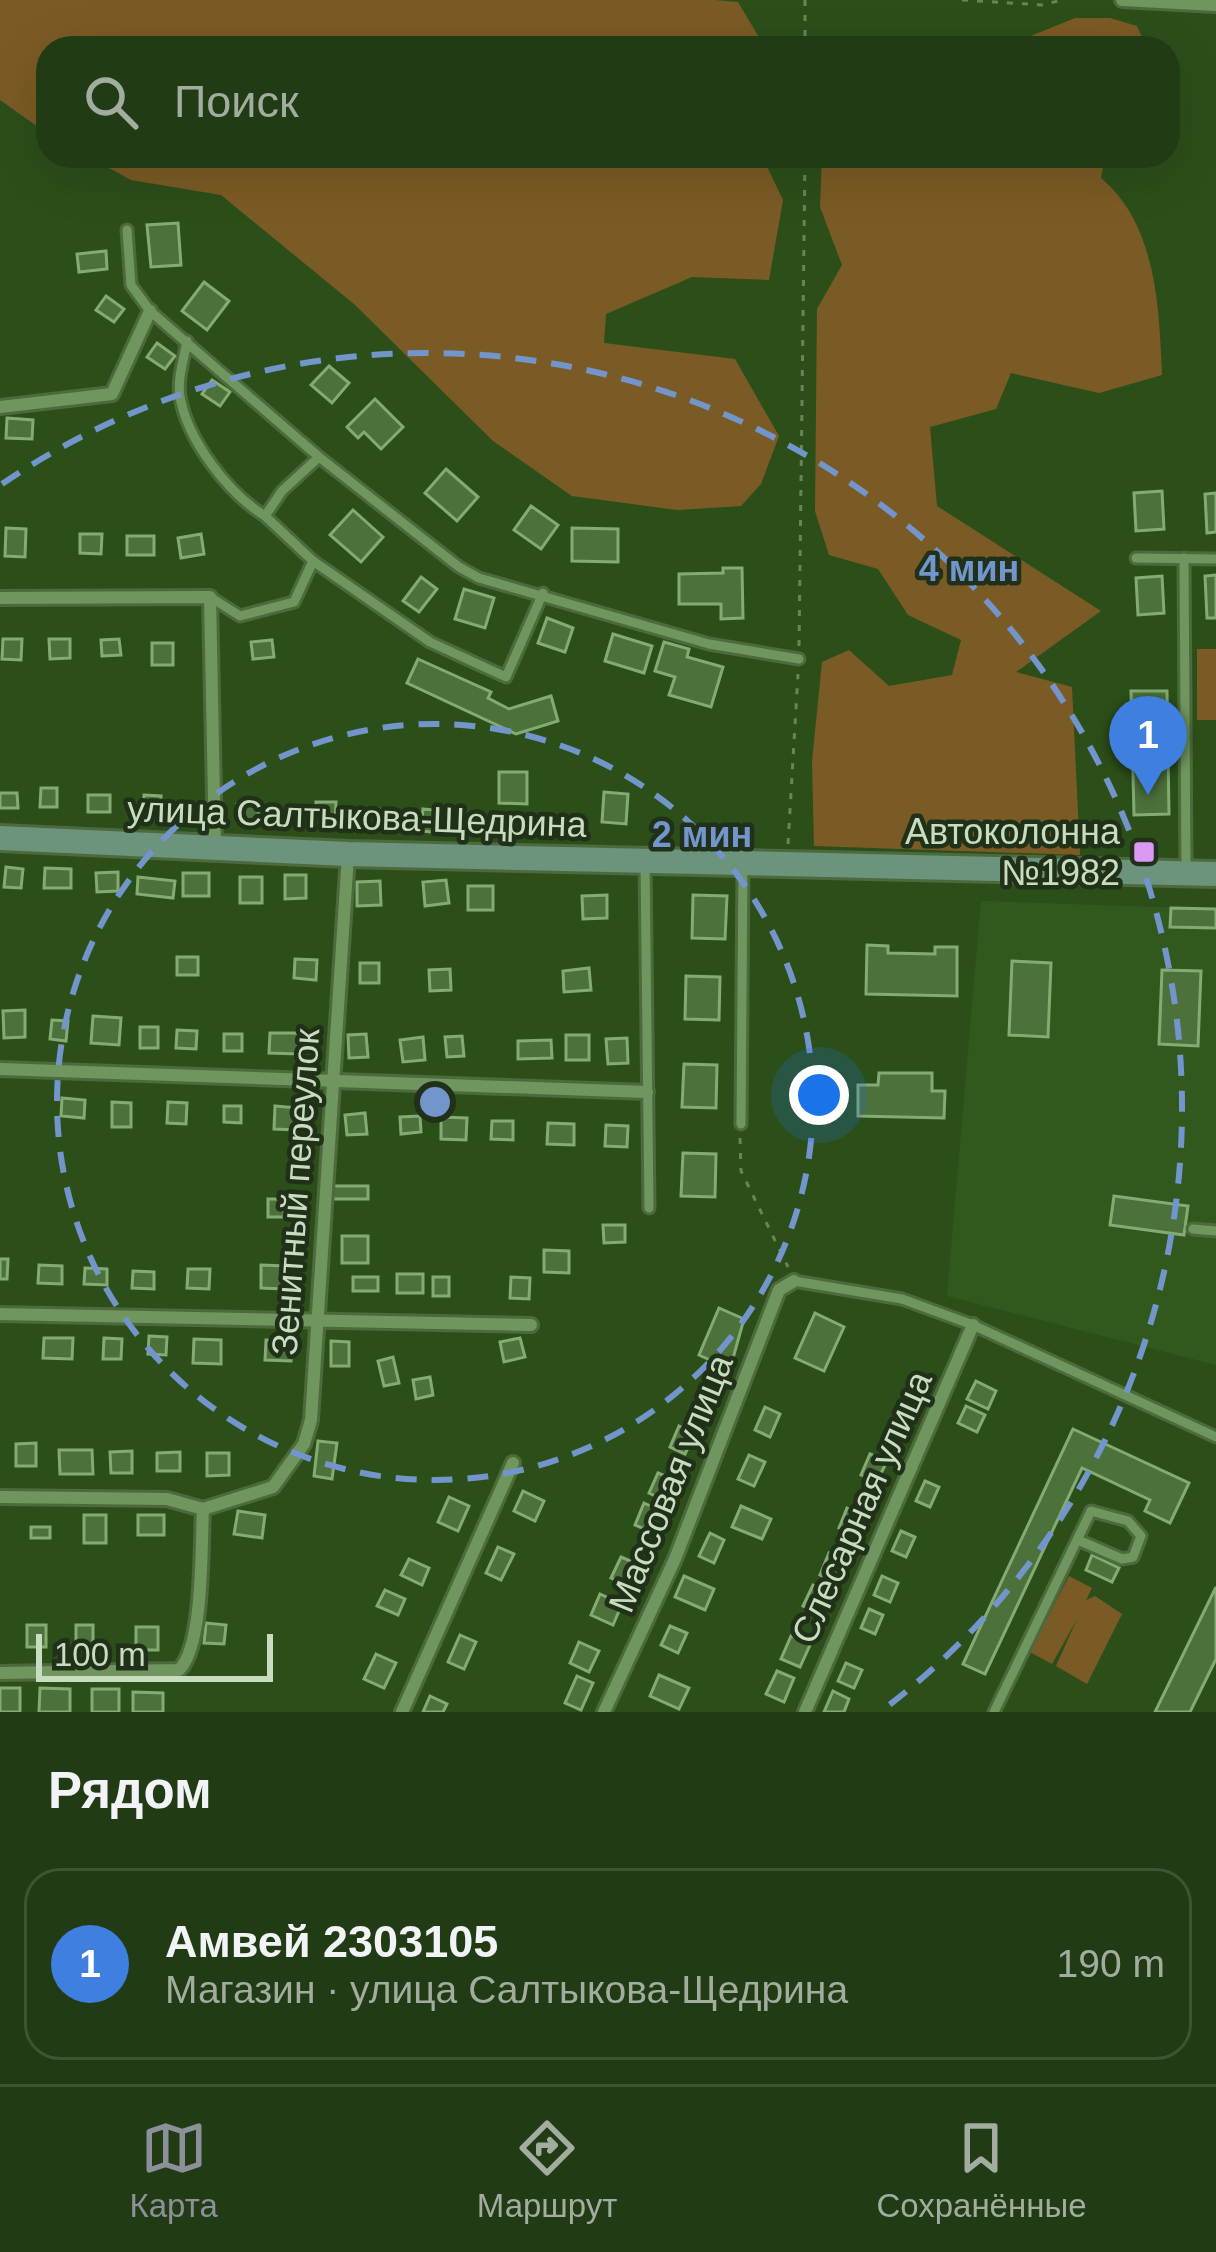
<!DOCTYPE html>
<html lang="ru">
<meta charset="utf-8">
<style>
:root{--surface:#213b14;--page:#2d4622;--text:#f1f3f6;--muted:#a2ada0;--line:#3e5534;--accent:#8c9099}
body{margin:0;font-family:Helvetica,sans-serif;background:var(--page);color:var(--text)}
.scale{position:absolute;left:36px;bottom:30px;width:237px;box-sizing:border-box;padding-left:12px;border:6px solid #c8dcbf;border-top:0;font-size:33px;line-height:42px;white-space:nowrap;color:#c8dcbf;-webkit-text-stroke:9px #203019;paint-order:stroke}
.you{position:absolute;left:819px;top:1095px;width:42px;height:42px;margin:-30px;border:9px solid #fff;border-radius:50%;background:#1a73e8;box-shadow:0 0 0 18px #1a73e833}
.badge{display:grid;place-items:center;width:78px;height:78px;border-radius:50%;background:var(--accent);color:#fff;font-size:39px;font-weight:700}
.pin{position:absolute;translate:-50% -99px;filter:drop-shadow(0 3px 6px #0008)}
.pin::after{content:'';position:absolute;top:63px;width:42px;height:36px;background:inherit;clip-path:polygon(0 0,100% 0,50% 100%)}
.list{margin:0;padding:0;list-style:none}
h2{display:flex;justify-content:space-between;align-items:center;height:156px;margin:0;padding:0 48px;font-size:51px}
h2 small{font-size:39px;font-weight:400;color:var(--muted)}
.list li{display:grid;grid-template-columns:78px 1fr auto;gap:36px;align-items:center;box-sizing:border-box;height:192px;margin:0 24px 24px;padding:0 24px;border:3px solid var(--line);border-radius:36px}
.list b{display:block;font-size:45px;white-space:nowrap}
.list p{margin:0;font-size:39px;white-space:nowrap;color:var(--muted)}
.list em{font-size:39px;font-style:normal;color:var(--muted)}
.icon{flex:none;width:66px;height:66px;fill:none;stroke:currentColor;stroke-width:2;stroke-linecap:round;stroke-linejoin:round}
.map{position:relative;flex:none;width:1216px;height:1712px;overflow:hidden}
.search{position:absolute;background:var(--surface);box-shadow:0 12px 48px #0002;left:36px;right:36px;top:36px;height:132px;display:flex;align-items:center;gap:30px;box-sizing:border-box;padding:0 42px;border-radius:36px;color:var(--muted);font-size:45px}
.sheet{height:372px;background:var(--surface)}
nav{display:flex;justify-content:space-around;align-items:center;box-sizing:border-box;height:168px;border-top:3px solid var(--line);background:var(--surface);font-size:33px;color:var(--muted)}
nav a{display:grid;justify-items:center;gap:6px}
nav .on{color:var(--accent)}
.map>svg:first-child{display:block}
.built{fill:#31591d}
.green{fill:#7b5b25}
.building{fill:#4c713b;stroke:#84ab73;stroke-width:3}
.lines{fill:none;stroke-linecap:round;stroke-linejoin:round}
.lane-casing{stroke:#4c6a3d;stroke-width:15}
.street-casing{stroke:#4c6a3d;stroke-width:18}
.secondary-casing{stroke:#4c6a3d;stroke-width:30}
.path{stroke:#678559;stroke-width:3;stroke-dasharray:6 9;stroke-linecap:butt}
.lane{stroke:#6f965e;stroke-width:9}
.street{stroke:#6f965e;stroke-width:12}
.secondary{stroke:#6c937c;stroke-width:24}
.ring{fill:none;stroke:#7295cc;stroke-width:6;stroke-dasharray:21 15}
.poi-dot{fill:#dc99f4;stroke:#203019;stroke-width:4.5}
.labels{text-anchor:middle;stroke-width:9;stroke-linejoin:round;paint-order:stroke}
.street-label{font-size:36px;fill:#c8dcbf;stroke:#203019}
.poi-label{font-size:36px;fill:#c8dcbf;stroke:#203019;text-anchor:end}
.centre{fill:#7295cc;stroke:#203019;stroke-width:6}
.ring-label{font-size:36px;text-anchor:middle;font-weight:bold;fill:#7295cc;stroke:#203019;stroke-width:9;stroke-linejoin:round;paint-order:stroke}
</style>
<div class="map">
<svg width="1216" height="1712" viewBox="0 0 1216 1712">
<rect width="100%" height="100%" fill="#2c4f1a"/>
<path class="built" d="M981 901 1216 909V1365L947 1296Z"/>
<g class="green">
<path d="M0 0H714L738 2 760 39 754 48H48V134L0 100Z"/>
<path d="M1075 18H1110L1137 26 1147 48H1001Z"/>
<path d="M87 156H762L783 200 769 280 692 277 606 314 604 343 735 359 779 436 761 484 741 506 677 510 572 496 493 441 354 304 221 195 131 180Z"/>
<path d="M822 156H1105L1101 178C1157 225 1159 308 1162 375L1099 393 1011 373 996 409 930 427 937 506 1101 611 1016 672 1072 687 1080 855 814 846 812 761 822 662 849 650 889 686 952 675 961 640 908 615 878 569 829 555 815 511 817 309 842 265 820 207Z"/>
<rect x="1197" y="649" width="19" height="71"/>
<path d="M1069 1576 1092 1588 1086 1600 1095 1596 1122 1614 1087 1684 1056 1666 1077 1619 1052 1664 1030 1652Z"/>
</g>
<g class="building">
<path d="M178 223 181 265 151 267 147 225Z"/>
<path d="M106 251 107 269 79 272 77 254Z"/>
<path d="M204 282 229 301 207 330 182 311Z"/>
<path d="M106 296 124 309 114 322 96 310Z"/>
<path d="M157 343 175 356 165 369 147 357Z"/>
<path d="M329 366 349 383 332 403 311 385Z"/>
<path d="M212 380 230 392 220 406 202 394Z"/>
<path d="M375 399 403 427 381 449 364 432 358 438 347 427Z"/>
<path d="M7 418 33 420 32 439 6 438Z"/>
<path d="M446 469 478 497 457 521 425 493Z"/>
<path d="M1162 491 1164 529 1136 531 1134 493Z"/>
<path d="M1216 493V532L1207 533 1205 494Z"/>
<path d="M531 506 558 525 541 549 514 530Z"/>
<path d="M353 510 383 537 361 562 330 535Z"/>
<path d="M6 528 26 529 25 557 5 556Z"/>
<path d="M572 528 618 529V562L572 561Z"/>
<path d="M80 534H102L101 554 80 553Z"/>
<path d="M201 534 204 554 181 558 178 538Z"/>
<rect x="127" y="536" width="27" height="19"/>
<path d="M723 568H742L743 618 721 619V604H679V574L723 573Z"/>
<path d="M1216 575V618H1207L1205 576Z"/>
<path d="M1162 576 1164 613 1138 615 1136 578Z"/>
<path d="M421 577 437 589 419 612 403 601Z"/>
<path d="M464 589 494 598 485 628 455 619Z"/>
<path d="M547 618 573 628 565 652 538 643Z"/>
<path d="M613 634 652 646 644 673 605 661Z"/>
<path d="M3 639H22L21 660 2 659Z"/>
<path d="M49 639H70V658L50 659Z"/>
<path d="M119 639 121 655 102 656 101 640Z"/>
<path d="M272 640 274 657 253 659 251 642Z"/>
<path d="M664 642 689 649 687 657 723 667 711 707 669 695 675 677 655 671Z"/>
<rect x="152" y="643" width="21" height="22"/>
<path d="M418 659 491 692 488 698 509 709 551 696 558 721 516 734 407 683Z"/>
<path d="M1131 691H1167L1169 814 1134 815Z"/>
<path d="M499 772H527V804L499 803Z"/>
<path d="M41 788H57V807H40Z"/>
<path d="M604 792 628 794 626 824 602 822Z"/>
<path d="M0 793H17L18 808H0Z"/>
<rect x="88" y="795" width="22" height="17"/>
<path d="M144 795 161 796 160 819 143 818Z"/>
<path d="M316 802H336L335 822H316Z"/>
<path d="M237 804H258V821L237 820Z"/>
<path d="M378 809 398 812 395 829 375 826Z"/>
<path d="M423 809 445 811 443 833 421 831Z"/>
<path d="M6 867 23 869 21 888 4 887Z"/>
<path d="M45 868 71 869V888H44Z"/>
<path d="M118 872V891L97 892 96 873Z"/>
<rect x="183" y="873" width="26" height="23"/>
<path d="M285 875H306V898L285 899Z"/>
<path d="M138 877 175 881 173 898 137 894Z"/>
<rect x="240" y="877" width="22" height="26"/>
<path d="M446 880 449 903 425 906 423 882Z"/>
<path d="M380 881 381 905 357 906V882Z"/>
<rect x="468" y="886" width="25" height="24"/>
<path d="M607 895V918L583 919 582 896Z"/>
<path d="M693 895 727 896 725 939 692 938Z"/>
<path d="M1171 908 1216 909V928L1170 927Z"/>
<path d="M867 945 888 946V953L935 954V947H957V996L866 994Z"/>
<rect x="177" y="957" width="21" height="18"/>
<path d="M295 959 317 960 316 980 294 978Z"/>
<path d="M1012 961 1051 963 1048 1037 1009 1035Z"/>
<rect x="360" y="963" width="19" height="20"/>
<path d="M589 968 591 990 564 992 563 971Z"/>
<path d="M450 969 451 990 430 991 429 970Z"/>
<path d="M1162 970 1201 971 1198 1046 1159 1044Z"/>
<path d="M686 976 720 977 719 1020 685 1019Z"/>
<path d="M25 1010V1037L4 1038 3 1011Z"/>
<path d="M93 1016 121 1018 119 1045 91 1043Z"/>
<path d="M52 1020 68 1021 66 1041 50 1039Z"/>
<rect x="140" y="1027" width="18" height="21"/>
<path d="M177 1030 197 1031 196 1049 176 1048Z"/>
<path d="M270 1033H298V1054L269 1053Z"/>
<rect x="224" y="1034" width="18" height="17"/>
<path d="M366 1034 368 1057 349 1058 348 1035Z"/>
<rect x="566" y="1035" width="23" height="25"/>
<path d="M462 1036 464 1056 447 1057 445 1037Z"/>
<path d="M423 1037 425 1060 403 1062 400 1040Z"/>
<path d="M627 1038 628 1063 608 1064 606 1039Z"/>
<path d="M551 1040 552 1058 518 1059V1041Z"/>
<path d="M684 1064 717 1065 716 1108 682 1107Z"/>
<path d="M879 1073H932V1091H945L944 1118 858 1116V1085H878Z"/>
<path d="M62 1098 85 1100 84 1118 61 1116Z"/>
<path d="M112 1102 131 1103V1127H112Z"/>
<path d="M168 1102 187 1103 186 1124 167 1123Z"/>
<path d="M224 1106H241V1123L224 1122Z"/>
<path d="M275 1106 298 1108 297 1130 274 1129Z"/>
<path d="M365 1113 367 1134 347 1135 345 1115Z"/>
<path d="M420 1116 421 1132 401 1134 400 1117Z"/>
<path d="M441 1117 467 1118 466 1140 441 1139Z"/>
<path d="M492 1121H513V1140L491 1139Z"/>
<path d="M548 1123 574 1124V1145L547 1144Z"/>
<path d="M606 1125 628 1126 627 1147 605 1146Z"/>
<path d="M683 1153 716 1154 715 1197 681 1196Z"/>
<rect x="333" y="1186" width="35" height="13"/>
<path d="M1114 1196 1188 1206 1184 1235 1110 1225Z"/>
<rect x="268" y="1199" width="16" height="18"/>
<path d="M603 1225H625V1242L604 1243Z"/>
<rect x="342" y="1236" width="26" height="27"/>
<path d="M544 1250 569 1251V1273L544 1272Z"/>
<path d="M0 1259H8L7 1279H0Z"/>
<path d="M39 1265 62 1266V1284L38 1283Z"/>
<path d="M261 1265 285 1266 284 1289 261 1288Z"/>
<path d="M85 1268 107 1269V1285L84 1284Z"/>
<path d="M188 1269H210L209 1289 187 1288Z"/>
<path d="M133 1271 154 1272V1289L132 1288Z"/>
<rect x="397" y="1274" width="26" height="19"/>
<rect x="353" y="1277" width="25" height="14"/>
<rect x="433" y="1277" width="16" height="19"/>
<path d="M511 1277 530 1278 529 1299 510 1298Z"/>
<path d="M719 1308 744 1319 730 1369 699 1355Z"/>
<path d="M815 1313 844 1327 824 1371 795 1358Z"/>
<path d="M149 1336 167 1337 166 1355 148 1354Z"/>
<path d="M44 1338H73L72 1359 43 1358Z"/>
<path d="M104 1338 122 1339 121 1359H103Z"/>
<path d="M520 1338 525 1357 504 1362 500 1342Z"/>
<path d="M194 1339 221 1340V1364L193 1363Z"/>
<path d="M266 1340 291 1341V1361L265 1360Z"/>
<path d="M331 1341 349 1342V1366H331Z"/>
<path d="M393 1357 399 1383 384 1386 378 1361Z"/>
<path d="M430 1377 433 1395 416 1399 413 1380Z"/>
<path d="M976 1381 996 1391 988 1409 967 1399Z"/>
<path d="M966 1406 985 1415 977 1432 958 1423Z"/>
<path d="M765 1407 780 1414 770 1437 755 1430Z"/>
<path d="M679 1426 695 1433 685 1454 670 1447Z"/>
<path d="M1073 1429 1189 1483 1170 1523 1145 1511 1150 1500 1082 1468 985 1674 963 1664Z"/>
<path d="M318 1441 337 1443 332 1479 314 1476Z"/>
<path d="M36 1443V1466H16V1444Z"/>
<path d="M59 1450H92L93 1474H60Z"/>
<path d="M132 1451V1473H111L110 1452Z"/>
<path d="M180 1452V1471H157V1453Z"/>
<path d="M207 1453H229V1475L207 1476Z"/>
<path d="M870 1454 887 1461 877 1482 861 1475Z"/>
<path d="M749 1455 765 1462 754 1486 738 1479Z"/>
<path d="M658 1473 673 1479 664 1500 649 1493Z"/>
<path d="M925 1481 939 1487 930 1507 916 1501Z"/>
<path d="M523 1491 544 1501 535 1521 514 1511Z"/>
<path d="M449 1497 469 1506 458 1531 438 1522Z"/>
<path d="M644 1503 659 1510 649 1531 635 1525Z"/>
<path d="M741 1506 771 1519 762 1539 732 1527Z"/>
<path d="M847 1508 863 1515 854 1534 839 1528Z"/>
<path d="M238 1511 265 1515 262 1538 234 1534Z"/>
<rect x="84" y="1515" width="22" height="28"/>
<rect x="138" y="1515" width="26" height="20"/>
<rect x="31" y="1527" width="19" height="11"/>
<path d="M901 1531 915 1537 906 1557 892 1551Z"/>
<path d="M710 1533 724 1540 714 1563 699 1556Z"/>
<path d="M498 1547 514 1554 501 1580 486 1573Z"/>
<path d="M829 1553 844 1559 835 1581 820 1575Z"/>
<path d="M1092 1555 1119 1568 1112 1582 1086 1570Z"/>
<path d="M621 1557 635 1563 626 1584 611 1578Z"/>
<path d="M409 1559 429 1568 422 1585 401 1575Z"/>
<path d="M684 1576 714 1589 705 1610 675 1597Z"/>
<path d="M882 1576 898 1583 890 1602 874 1595Z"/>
<path d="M813 1585 831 1593 822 1614 803 1606Z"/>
<path d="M1216 1587V1659L1190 1712H1155Z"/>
<path d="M385 1590 405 1599 398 1615 377 1606Z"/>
<path d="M600 1594 622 1604 613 1625 591 1615Z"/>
<path d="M869 1609 883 1615 875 1634 861 1628Z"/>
<path d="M206 1623 226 1625 224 1644 204 1643Z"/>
<rect x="27" y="1625" width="19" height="22"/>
<rect x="76" y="1625" width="17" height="25"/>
<path d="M670 1626 687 1633 678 1653 661 1645Z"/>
<rect x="136" y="1627" width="22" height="23"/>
<path d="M460 1635 476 1642 464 1669 448 1662Z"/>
<path d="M791 1636 810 1645 800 1667 781 1659Z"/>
<path d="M579 1642 599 1651 589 1672 570 1663Z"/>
<path d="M376 1654 396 1663 384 1688 364 1679Z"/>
<path d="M846 1663 862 1670 854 1688 838 1681Z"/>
<path d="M777 1671 794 1678 784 1702 766 1694Z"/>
<path d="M659 1675 689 1688 679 1709 650 1696Z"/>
<path d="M577 1676 593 1683 581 1710 565 1703Z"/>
<rect x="0" y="1688" width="20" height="24"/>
<path d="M40 1688 70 1689V1712H39Z"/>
<rect x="92" y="1689" width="27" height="23"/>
<path d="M833 1691 849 1699 844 1712H824Z"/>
<path d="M133 1692 163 1693V1712H133Z"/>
<path d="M430 1696 447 1704 443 1712H423Z"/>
</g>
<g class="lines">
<g class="lane-casing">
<g id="lane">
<path d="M127 230 131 285 150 311 319 457 459 567 479 578 709 644 799 659"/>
<path d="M187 341C184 359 177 379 180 397 188 441 228 493 265 516"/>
<path d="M1136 558 1216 559"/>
<path d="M1184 558 1186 873"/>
<path d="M313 561 430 642 506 677 543 593"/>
<path d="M210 597 240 616 294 602 313 561 265 516 282 491 319 457"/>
<path d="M645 862 649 1208"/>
<path d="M741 1124 743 864"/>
<path d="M1193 1229 1216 1231"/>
<path d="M794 1281 902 1299 973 1325 1216 1437"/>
<path d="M994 1712 1091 1511 1128 1521 1141 1536 1133 1557 1122 1559 1078 1540"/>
</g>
</g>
<g class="street-casing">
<g id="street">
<path d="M1122 0 1216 5"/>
<path d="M0 407 112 394 150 311"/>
<path d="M0 598 210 597 215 847"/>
<path d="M0 1069 647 1092"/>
<path d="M0 1314 531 1325"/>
<path d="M0 1497 167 1499 203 1509 273 1487 304 1444 311 1420 348 855"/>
<path d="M0 1673 179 1670C204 1646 201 1545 203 1509"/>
<path d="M402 1712 513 1463"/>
<path d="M604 1712 675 1559 779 1290 794 1281"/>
<path d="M805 1712 973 1325"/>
</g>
</g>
<g class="secondary-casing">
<path id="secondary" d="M0 838 348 854 1216 874"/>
</g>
<g class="path">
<path d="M805 0V48"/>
<path d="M962 0 1042 5 1062 0"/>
<path d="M799 646 805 156"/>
<path d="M788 844 798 674"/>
<path d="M740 1138 741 1171 788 1267"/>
</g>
<use href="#lane" class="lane"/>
<use href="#street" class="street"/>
<use href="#secondary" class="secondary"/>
</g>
<g class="ring">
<circle cx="435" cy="1102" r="378"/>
<path d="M2 484A755 755 0 0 1 884 1709"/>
</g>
<rect class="poi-dot" x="1132" y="840" width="24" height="24" rx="6"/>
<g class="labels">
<g class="street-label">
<text transform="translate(357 816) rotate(2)" y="13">улица Салтыкова-Щедрина</text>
<text transform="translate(295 1192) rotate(-86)" y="13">Зенитный переулок</text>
<text transform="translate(670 1483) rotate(-68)" y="13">Массовая улица</text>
<text transform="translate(861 1507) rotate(-66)" y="13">Слесарная улица</text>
</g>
<g class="poi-label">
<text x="1120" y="844">Автоколонна<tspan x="1120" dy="41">№1982</tspan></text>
</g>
</g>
<circle cx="435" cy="1102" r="18" class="centre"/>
<g class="ring-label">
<text x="969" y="581">4 мин</text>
<text x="702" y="847">2 мин</text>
</g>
</svg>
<div class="scale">100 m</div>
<div class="you"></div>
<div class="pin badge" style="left:1148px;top:795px;background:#3f7fe0">1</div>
<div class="search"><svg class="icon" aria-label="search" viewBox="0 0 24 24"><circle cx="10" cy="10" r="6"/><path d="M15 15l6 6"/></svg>Поиск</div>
</div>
<section class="sheet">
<h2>Рядом<small></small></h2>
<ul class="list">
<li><span class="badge" style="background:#3f7fe0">1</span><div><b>Амвей 2303105</b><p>Магазин · улица Салтыкова-Щедрина</p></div><em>190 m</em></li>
</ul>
</section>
<nav>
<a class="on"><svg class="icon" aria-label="map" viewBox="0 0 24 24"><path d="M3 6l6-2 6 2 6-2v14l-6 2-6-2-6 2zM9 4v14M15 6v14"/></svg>Карта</a>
<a><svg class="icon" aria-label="directions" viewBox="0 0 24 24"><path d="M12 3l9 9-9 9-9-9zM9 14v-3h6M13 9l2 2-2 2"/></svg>Маршрут</a>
<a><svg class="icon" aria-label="saved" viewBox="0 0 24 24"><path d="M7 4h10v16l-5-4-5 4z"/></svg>Сохранённые</a>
</nav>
